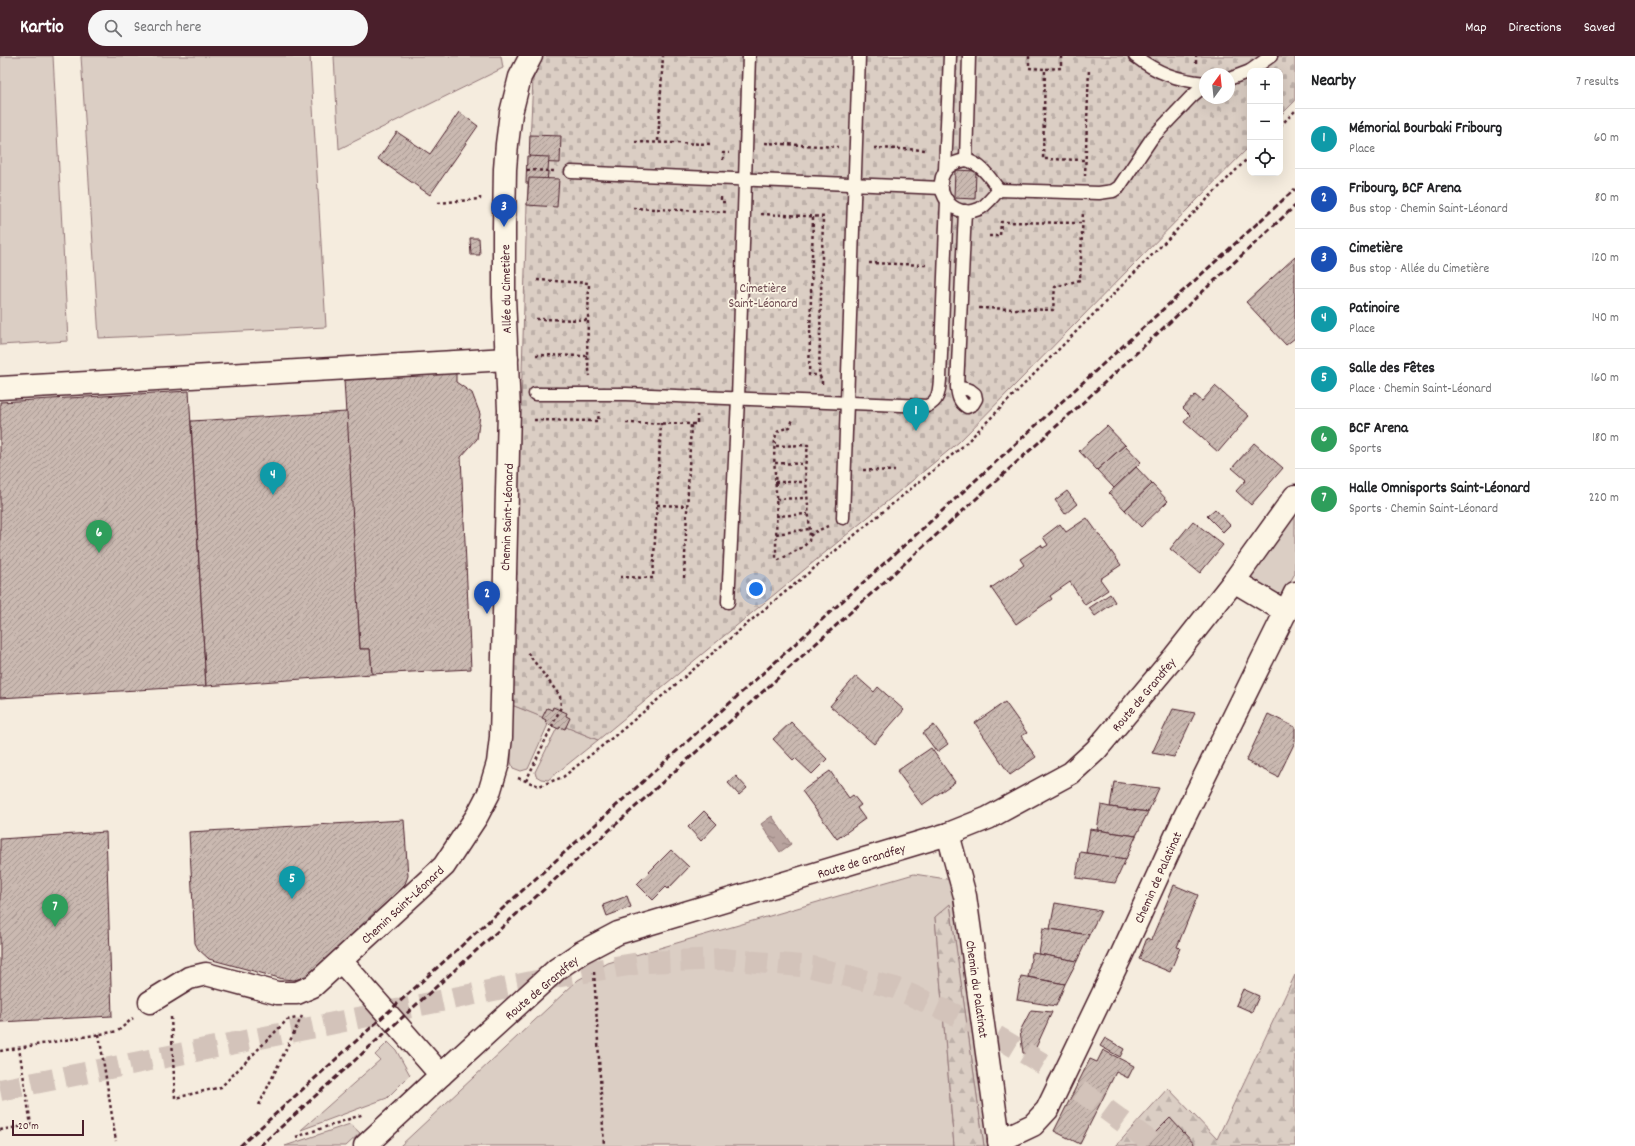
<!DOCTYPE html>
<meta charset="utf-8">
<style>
:root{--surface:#fff;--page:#f6f6f6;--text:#202124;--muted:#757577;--line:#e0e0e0;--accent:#4a1f2b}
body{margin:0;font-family:Dekko,sans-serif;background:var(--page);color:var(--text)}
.controls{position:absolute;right:12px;top:12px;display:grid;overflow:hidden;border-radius:8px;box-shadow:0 4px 16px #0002}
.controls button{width:36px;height:36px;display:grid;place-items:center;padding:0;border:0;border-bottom:1px solid var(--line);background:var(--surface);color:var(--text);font:20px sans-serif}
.compass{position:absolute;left:1199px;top:12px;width:36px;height:36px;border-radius:50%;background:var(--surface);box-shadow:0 4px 16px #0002;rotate:15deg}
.scale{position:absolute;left:12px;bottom:10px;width:72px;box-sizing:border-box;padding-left:4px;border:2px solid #4a1f2b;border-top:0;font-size:11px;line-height:14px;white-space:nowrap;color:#4a1f2b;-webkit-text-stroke:3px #fcf5e5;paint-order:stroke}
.you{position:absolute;left:756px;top:533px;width:14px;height:14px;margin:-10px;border:3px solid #fff;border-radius:50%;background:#1a73e8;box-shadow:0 0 0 6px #1a73e833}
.badge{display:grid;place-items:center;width:26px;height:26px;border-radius:50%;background:var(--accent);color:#fff;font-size:13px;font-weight:700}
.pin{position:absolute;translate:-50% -33px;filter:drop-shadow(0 1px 2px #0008)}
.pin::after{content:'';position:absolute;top:21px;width:14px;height:12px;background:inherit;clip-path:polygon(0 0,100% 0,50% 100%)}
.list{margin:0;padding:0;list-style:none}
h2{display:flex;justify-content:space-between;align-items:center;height:52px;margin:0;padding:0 16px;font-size:17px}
h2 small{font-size:13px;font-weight:400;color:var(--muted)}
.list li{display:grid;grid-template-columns:26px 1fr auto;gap:12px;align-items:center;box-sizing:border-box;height:60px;padding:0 16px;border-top:1px solid var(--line)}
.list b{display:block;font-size:15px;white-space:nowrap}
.list p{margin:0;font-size:13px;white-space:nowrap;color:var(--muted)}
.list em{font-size:13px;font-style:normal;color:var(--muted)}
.icon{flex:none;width:22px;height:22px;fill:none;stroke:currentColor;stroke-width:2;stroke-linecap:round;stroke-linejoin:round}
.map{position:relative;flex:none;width:1295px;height:1090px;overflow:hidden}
header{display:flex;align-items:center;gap:24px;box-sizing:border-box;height:56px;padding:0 20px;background:var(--accent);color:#fff}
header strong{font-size:19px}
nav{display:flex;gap:22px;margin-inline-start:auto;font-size:14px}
.search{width:280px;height:36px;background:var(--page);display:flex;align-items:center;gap:10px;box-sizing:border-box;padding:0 14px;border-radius:22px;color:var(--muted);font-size:15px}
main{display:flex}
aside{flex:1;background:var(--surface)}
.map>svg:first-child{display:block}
.green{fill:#dbcec4;stroke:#927678}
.forest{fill:url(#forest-firs);stroke:#927678}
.cemetery{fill:url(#cemetery-stones);stroke:#927678;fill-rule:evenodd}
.water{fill:url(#water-ripples);stroke:#8c6e70}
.building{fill:url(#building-hatch);stroke:#4a1f2b}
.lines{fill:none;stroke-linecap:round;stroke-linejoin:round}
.primary-tunnel{stroke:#d3c3ba;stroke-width:22;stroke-dasharray:22 11;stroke-linecap:butt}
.service-casing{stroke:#4a1f2b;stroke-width:15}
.minor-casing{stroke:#4a1f2b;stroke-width:25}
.path{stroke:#4a1f2b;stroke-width:2.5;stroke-dasharray:3 3;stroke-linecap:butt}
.service{stroke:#fcf5e5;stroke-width:12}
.minor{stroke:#fcf5e5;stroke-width:22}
.rail{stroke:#4a1f2b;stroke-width:3;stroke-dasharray:6 3;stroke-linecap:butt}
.labels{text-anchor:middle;stroke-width:3.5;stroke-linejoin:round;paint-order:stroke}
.park-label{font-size:13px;fill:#6e4b51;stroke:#fcf5e5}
.street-label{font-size:13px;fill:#4a1f2b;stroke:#fcf5e5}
</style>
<header>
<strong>Kartio</strong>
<div class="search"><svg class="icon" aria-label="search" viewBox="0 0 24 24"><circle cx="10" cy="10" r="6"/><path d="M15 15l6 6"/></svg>Search here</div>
<nav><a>Map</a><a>Directions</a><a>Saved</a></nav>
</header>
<main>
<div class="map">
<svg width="1295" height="1090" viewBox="0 0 1295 1090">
<defs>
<pattern id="forest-firs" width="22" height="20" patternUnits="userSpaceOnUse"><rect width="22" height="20" fill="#dbcec4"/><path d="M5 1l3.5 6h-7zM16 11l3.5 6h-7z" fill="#bdb0a9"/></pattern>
<pattern id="cemetery-stones" width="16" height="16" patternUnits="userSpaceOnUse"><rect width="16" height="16" fill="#dbcec4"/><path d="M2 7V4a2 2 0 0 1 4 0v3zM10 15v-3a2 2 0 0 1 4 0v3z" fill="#bdb0a9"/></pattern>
<pattern id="water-ripples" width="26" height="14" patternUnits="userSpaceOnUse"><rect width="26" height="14" fill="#b8a39e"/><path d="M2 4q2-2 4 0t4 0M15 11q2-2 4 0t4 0" fill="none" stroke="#988481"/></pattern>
<pattern id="building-hatch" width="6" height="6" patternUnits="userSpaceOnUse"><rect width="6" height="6" fill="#cab9b1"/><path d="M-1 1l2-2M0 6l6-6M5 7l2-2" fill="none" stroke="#a69690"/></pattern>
</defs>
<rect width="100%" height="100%" fill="#f5ecde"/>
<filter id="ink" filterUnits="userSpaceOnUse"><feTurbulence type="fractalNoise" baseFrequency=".025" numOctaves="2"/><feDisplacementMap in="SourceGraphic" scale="8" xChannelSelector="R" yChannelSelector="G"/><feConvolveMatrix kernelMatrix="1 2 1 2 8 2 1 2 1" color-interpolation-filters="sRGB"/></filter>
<g filter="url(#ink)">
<g class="green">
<path d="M0 0H53L68 285 0 289Z"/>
<path d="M81 0H310L326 271 99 282Z"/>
<path d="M334 0H501L503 12 339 93Z"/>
<path d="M1295 459V517L1283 540 1274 542 1247 521Z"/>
<path d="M512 649 550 664 528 713 521 715 513 712 511 706Z"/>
<path d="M559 668 598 684 548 724 541 723 536 720 535 716Z"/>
<path d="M914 818 953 824 991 1090H984L950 849 935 861 954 1090H400L578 924 608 907Z"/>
<path d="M388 986 396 994 410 1019 387 1042 301 1074 380 1004 375 999Z"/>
<path d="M350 1068 360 1077 346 1090H285Z"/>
</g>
<g class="forest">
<path d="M950 848 984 1090H954L935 861Z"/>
<path d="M1295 919V1090H1116L1168 1032 1217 1083Z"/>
</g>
<path class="cemetery" d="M542 0H1295V45L1280 60V15H1250V90L959 386 598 684 512 649 527 149 533 23ZM1205 18H1229V42H1205Z"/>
<path class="water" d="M772 760 791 788 780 796 761 768Z"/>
<g class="building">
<path d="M459 56 478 70 430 139 378 103 397 76 430 98Z"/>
<path d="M530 79 561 80 560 107 529 106Z"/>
<path d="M527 100 549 101 547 128 526 127Z"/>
<path d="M955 114 976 115 975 143 954 142Z"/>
<path d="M529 122 559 123 557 151 527 149Z"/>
<path d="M470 182H479L480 199H471Z"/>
<path d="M1295 201V282L1286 289 1246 246Z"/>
<path d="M456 317V326L472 337 480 358 477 383 461 401 471 613 372 618 370 593H360L344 324Z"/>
<path d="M1215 330 1249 360 1218 396 1184 366 1190 359 1183 352 1195 339 1202 345Z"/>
<path d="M189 335 206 630 0 642V346Z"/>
<path d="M347 356 360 593H370L372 618 206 630 191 365Z"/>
<path d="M1107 370 1125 389 1097 414 1079 395Z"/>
<path d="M1254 387 1283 412 1251 449 1236 435 1246 424 1232 412Z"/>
<path d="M1125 389 1141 406 1114 432 1097 414Z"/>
<path d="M1136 411 1152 428 1125 454 1109 437Z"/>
<path d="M1152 428 1168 445 1141 471 1125 454Z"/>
<path d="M1067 435 1077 448 1065 458 1055 444Z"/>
<path d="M1215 453 1230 469 1223 476 1207 460Z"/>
<path d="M1087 462 1121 509 1100 523 1108 534 1085 549 1070 526 1050 540 1052 543 1016 568 991 532 1024 509 1020 503 1041 489 1043 492 1048 489 1043 481 1060 468 1066 476Z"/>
<path d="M1193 465 1223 489 1200 517 1170 493Z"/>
<path d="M1110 538 1115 546 1095 560 1089 552Z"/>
<path d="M856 620 874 636 878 631 904 654 874 688 830 650Z"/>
<path d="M1005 646 1027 677 1021 680 1036 701 1010 719 975 667Z"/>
<path d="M553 651 567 657 566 660 570 662 565 673 560 671 559 673 545 667 546 664 542 662 547 652 552 654Z"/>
<path d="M1173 653 1195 657 1174 701 1152 697Z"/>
<path d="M1268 658 1295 671V686L1278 721 1246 705Z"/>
<path d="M791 666 827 703 812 718 795 702 793 704 773 683Z"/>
<path d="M934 669 948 688 937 696 923 677Z"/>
<path d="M931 692 955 726 922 749 897 715Z"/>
<path d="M830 715 849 742 853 739 861 749 857 752 865 763 837 783 802 735Z"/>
<path d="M736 720 747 732 739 739 728 727Z"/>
<path d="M1114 726 1159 732 1148 756 1110 751Z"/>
<path d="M1101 749 1110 751 1148 756 1136 780 1097 774Z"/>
<path d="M704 755 717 768 701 785 688 771Z"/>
<path d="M404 764 408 820 405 828 322 913 309 920 294 924 283 923 209 903 198 893 195 887 189 776Z"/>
<path d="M1090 773 1136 780 1126 803 1086 797Z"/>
<path d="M106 776 112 960 0 966V783Z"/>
<path d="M671 794 689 811 668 833 666 831 653 844 637 828Z"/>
<path d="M1080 796 1126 803 1115 827 1076 822Z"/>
<path d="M1174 829 1198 839 1177 891 1180 892 1170 916 1139 903 1147 882 1151 884Z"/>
<path d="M627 840 631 851 607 860 603 849Z"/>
<path d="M1055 847 1101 855 1089 879 1050 873Z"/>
<path d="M1043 872 1089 879 1077 905 1039 898Z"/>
<path d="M1032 897 1039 898 1077 905 1065 928 1028 921Z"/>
<path d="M1021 920 1065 928 1056 950 1017 944Z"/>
<path d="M1243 933 1259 940 1252 956 1236 949Z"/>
<path d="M1031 954 1052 956 1033 998 1023 997 1020 975Z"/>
<path d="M1105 982 1124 993 1120 1001 1100 990Z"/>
<path d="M1103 994 1134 1010 1128 1022 1116 1016 1080 1088 1054 1075 1090 1003 1097 1006Z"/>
<path d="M1170 1062 1196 1090H1142Z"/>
</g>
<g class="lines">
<path class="primary-tunnel" d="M0 1034 300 974 561 920 646 906 723 903 812 911 895 932 976 968 1045 1009 1148 1084 1154 1090"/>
<g class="service-casing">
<g id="service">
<path d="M1135 0C1157 17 1177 24 1205 27"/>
<path d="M1250 15 1271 0"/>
<path d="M1229 23 1250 15"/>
<path d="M966 104C982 108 990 122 999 134 993 140 986 150 979 153 944 168 921 110 966 104Z"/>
<path d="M966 104 969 0"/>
<path d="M945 114 950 0"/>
<path d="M571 116 942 132"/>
<path d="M999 134 1099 137 1113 135 1119 131 1152 82 1191 41 1205 29"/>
<path d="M957 331 970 334 975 338 976 343 973 348 967 351C959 346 958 340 957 331L965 155"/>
<path d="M535 338H626L927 350C939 345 939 335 940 323L947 144"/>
<path d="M843 462 859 0"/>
<path d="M728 546 738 343 749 0"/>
</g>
</g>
<g class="minor-casing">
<g id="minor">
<path d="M0 332 507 303"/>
<path d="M1234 525 1286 556"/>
<path d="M948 778 965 840 1000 1090"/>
<path d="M341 905 441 1019"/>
<path d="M150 946 189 922 206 918 277 937H297L313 930 444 810 477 760 489 737 498 707 501 681 509 354 504 241V171L505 113 507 88 511 57 520 21 531 0"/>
<path d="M999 1085 1033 1069 1047 1054 1121 900 1184 762 1295 537"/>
<path d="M365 1090 441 1019 557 913 582 896 618 877 948 778 988 762 1071 717 1096 694 1174 601 1234 525 1295 440"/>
</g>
</g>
<g class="path">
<path d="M1029 0V12L1045 13"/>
<path d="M1061 0V12L1045 13 1043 103 1086 104"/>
<path d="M1196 7V0"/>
<path d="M1280 70 1295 55"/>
<path d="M658 85 663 0"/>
<path d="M635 86 712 88"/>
<path d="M765 87 838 91"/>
<path d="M874 92 927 94"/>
<path d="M723 104V97H729"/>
<path d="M527 114 554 115"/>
<path d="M1085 120 1089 12"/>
<path d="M721 141V146H727"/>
<path d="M438 147 480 143V141"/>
<path d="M633 152 726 156"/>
<path d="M761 158 827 161"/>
<path d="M813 161 809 319H819"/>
<path d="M989 180H1000L1001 166 1082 167"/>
<path d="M869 207 926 209"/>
<path d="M537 224 589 227 587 300 590 320"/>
<path d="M979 252 1053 254 1055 231 1080 224 1083 155"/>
<path d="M536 263 588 264"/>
<path d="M536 299 587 300"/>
<path d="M822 328V324L819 319 823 161"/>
<path d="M534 364 598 365 599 356"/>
<path d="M626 367 697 368V359"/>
<path d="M776 390 808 389 805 411 810 476 809 485 803 491 779 504 776 502V497C776 477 777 458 776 438 776 421 772 395 776 379 777 376 777 376 780 374L790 371 793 363"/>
<path d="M775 407 805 408"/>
<path d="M863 414 895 415"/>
<path d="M775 426H806"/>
<path d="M776 443 806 442"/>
<path d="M657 449 688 450"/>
<path d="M776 460 808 458"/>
<path d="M776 478 809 473"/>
<path d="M810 480 815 476 828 470"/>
<path d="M620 521 653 522 661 367"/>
<path d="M684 522 691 368"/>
<path d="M518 722 539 730 563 721 622 674 767 551 963 390 1250 100"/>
<path d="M526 725 561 651 560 640 527 596"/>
<path d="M594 916 604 1090"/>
<path d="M171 961 175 1042 221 1031 287 964 297 962"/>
<path d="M99 978 116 1085"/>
<path d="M0 995 118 975 133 962"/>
<path d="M259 1049 302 960"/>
<path d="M0 1074 31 1069 19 992"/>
<path d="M296 1081 364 1058"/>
</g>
<use href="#service" class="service"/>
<use href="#minor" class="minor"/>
<g class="rail">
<path d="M240 1090 920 475 1295 133"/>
<path d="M260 1090 1090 340 1295 150"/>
</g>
</g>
</g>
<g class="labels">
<g class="park-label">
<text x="763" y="236">Cimetière<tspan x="763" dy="15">Saint-Léonard</tspan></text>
</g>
<g class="street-label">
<text transform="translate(505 233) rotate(-91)" y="5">Allée du Cimetière</text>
<text transform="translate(506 461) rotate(-88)" y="5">Chemin Saint-Léonard</text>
<text transform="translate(1143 638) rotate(-50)" y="5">Route de Grandfey</text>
<text transform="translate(861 804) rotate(-17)" y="5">Route de Grandfey</text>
<text transform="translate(1157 821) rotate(-66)" y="5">Chemin de Palatinat</text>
<text transform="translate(402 848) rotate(-43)" y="5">Chemin Saint-Léonard</text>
<text transform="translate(541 931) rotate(-40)" y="5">Route de Grandfey</text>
<text transform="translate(978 933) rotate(82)" y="5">Chemin du Palatinat</text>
</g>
</g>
</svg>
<div class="controls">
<button>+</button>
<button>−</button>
<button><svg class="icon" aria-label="locate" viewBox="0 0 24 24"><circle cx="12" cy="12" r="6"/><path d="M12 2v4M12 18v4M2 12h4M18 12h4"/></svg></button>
</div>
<svg class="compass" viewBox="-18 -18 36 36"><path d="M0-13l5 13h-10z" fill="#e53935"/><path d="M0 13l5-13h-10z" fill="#757577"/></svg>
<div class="scale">20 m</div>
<div class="you"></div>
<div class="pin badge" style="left:916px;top:375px;background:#0f9aa8">1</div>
<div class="pin badge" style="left:487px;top:558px;background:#1a4fb4">2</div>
<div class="pin badge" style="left:504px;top:171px;background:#1a4fb4">3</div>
<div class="pin badge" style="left:273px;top:439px;background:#0f9aa8">4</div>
<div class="pin badge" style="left:292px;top:843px;background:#0f9aa8">5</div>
<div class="pin badge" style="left:99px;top:497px;background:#2e9e5b">6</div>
<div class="pin badge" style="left:55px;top:871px;background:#2e9e5b">7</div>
</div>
<aside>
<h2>Nearby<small>7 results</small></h2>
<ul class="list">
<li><span class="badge" style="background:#0f9aa8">1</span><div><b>Mémorial Bourbaki Fribourg</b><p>Place</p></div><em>60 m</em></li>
<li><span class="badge" style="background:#1a4fb4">2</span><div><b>Fribourg, BCF Arena</b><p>Bus stop · Chemin Saint-Léonard</p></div><em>80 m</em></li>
<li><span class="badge" style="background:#1a4fb4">3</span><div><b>Cimetière</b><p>Bus stop · Allée du Cimetière</p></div><em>120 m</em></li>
<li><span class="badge" style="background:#0f9aa8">4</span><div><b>Patinoire</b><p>Place</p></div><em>140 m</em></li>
<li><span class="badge" style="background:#0f9aa8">5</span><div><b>Salle des Fêtes</b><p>Place · Chemin Saint-Léonard</p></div><em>160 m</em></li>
<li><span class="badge" style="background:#2e9e5b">6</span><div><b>BCF Arena</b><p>Sports</p></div><em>180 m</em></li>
<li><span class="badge" style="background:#2e9e5b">7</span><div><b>Halle Omnisports Saint-Léonard</b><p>Sports · Chemin Saint-Léonard</p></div><em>220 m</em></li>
</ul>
</aside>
</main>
